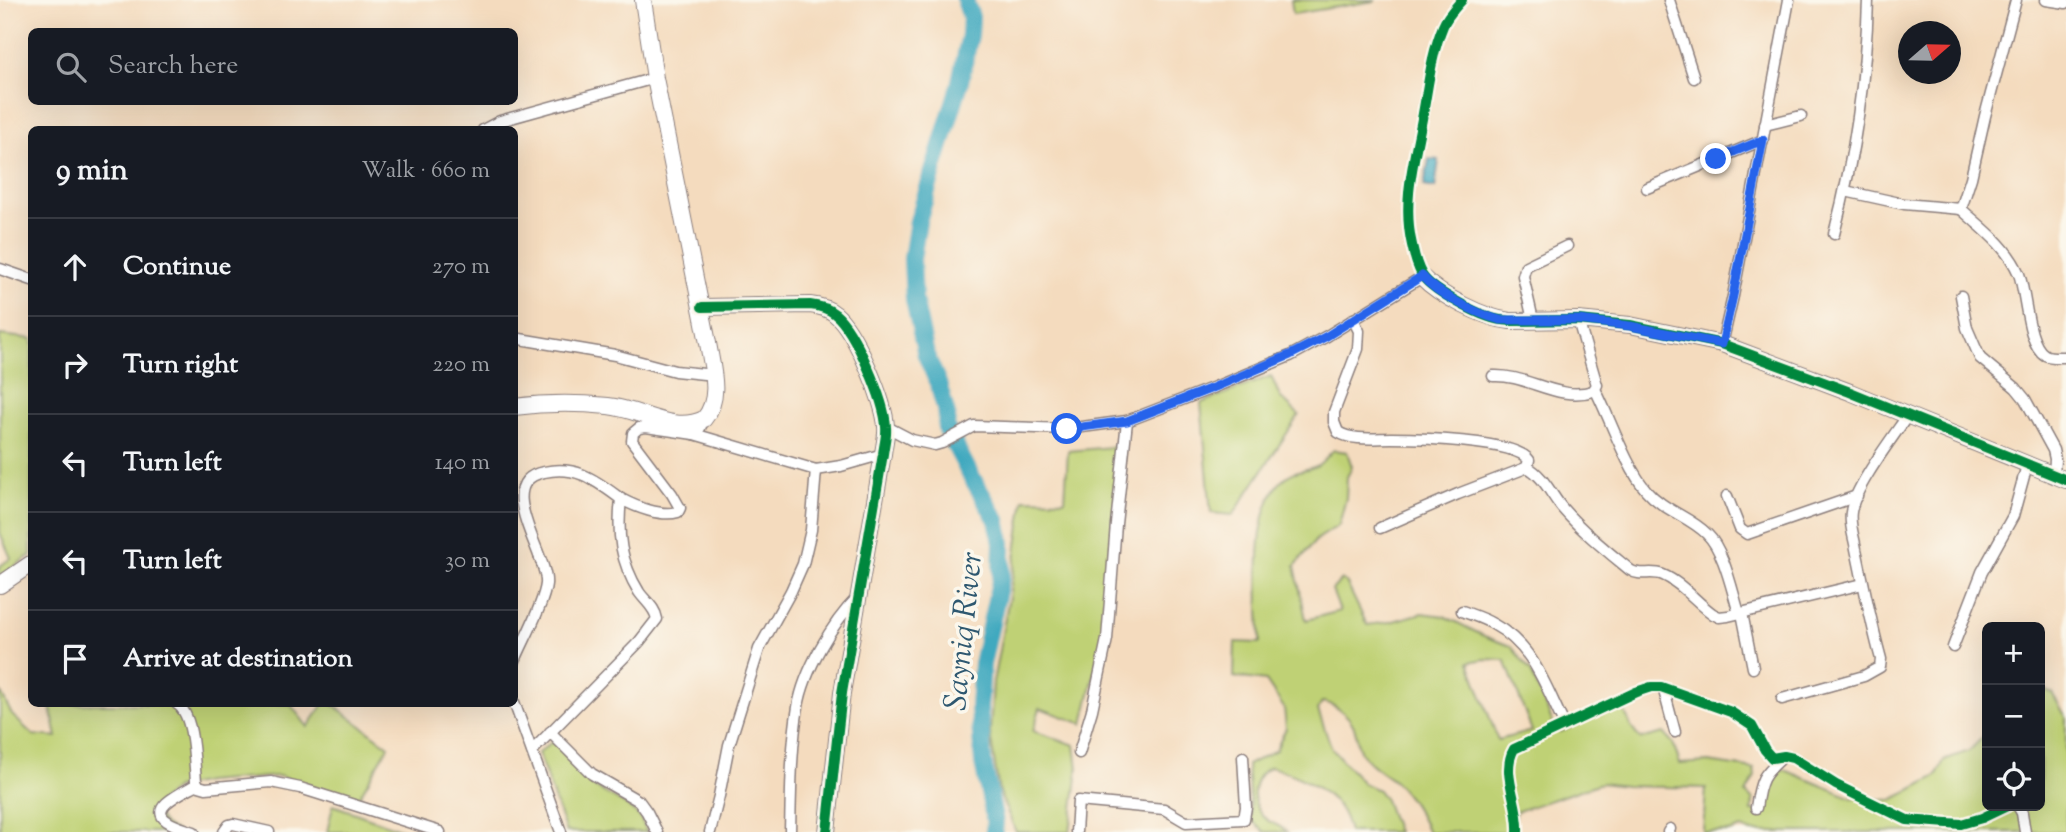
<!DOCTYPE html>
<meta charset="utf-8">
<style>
:root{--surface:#171b24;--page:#242831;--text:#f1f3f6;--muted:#9ea1a6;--line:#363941}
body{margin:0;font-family:"Sorts Mill Goudy",serif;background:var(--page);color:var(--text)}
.controls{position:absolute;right:21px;bottom:21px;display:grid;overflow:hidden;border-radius:10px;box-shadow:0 7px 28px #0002}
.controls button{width:63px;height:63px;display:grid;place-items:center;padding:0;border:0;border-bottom:2px solid var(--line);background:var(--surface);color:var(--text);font:35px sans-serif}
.compass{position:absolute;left:1898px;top:21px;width:63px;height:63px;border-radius:50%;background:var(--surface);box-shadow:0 7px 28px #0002;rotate:70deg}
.stop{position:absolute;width:21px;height:21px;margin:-16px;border:5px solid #2563eb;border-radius:50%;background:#fff}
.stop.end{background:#2563eb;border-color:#fff;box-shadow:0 2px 7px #0008}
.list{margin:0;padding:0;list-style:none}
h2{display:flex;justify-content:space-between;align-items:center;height:91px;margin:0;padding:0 28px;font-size:30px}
h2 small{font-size:23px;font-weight:400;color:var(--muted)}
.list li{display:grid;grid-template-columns:46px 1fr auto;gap:21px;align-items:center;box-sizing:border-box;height:98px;padding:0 28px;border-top:2px solid var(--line)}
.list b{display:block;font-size:26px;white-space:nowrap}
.list em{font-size:23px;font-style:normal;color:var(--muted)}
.icon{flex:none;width:38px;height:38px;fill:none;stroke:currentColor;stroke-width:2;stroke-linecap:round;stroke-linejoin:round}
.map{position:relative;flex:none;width:2066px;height:832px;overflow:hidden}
.search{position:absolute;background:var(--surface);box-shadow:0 7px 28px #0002;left:28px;top:28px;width:490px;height:77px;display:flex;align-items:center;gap:18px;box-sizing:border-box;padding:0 24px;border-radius:10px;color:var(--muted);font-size:26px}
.panel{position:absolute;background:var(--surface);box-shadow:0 7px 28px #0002;left:28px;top:126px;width:490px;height:581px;border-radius:10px}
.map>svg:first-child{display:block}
.green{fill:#bfd174;stroke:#707a58;stroke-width:2;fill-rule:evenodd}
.water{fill:#40a9bf;stroke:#31667d;stroke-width:2}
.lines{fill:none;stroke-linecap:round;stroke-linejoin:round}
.river{stroke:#40a9bf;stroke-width:18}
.street-casing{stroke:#8b7e7c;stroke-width:13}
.secondary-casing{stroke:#8b7e7c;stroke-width:18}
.street{stroke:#fff;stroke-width:10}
.secondary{stroke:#fff;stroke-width:16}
.cycleway-casing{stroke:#fbf7ec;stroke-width:15}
.cycleway{stroke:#00873e;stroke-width:10}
.route{stroke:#2563eb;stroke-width:9}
.labels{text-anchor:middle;stroke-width:7;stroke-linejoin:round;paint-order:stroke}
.water-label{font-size:32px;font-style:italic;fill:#2e5870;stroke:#fbf7ec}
</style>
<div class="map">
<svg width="2066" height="832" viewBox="0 0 2066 832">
<rect width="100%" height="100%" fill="#fbf7ec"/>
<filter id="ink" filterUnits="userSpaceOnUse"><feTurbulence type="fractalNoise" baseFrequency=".0143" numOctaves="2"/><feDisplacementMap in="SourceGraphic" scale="14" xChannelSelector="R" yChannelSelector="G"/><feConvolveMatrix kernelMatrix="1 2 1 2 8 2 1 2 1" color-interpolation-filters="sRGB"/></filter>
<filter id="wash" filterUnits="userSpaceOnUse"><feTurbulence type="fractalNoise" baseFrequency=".00686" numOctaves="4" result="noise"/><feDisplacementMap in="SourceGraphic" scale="28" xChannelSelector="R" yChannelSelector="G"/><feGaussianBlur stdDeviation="1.57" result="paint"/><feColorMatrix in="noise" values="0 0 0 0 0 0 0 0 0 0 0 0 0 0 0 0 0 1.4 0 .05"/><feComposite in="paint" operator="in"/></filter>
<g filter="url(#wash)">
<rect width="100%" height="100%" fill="#f4dbbe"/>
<g class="green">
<path d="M1291 0H1375V1L1293 14Z"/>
<path d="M0 335 32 339 31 555 0 576V566L11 558 0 533Z"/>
<path d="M1271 376 1280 397 1299 415 1233 515 1211 513 1201 403Z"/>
<path d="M1122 446 1107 576 1104 632 1083 724 1040 708 1033 731 1075 745 1078 769 1070 832H1016L999 792 990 733 993 682 1010 592 1024 499 1065 500 1068 451Z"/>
<path d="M1334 450 1347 452 1352 467 1347 477 1346 498 1339 525 1316 540 1295 566 1306 620 1340 611 1332 590 1341 580 1347 584 1367 625 1390 622 1422 613 1444 616 1484 636 1511 646 1531 672 1553 723 1560 732 1622 705 1631 727 1640 739 1664 733 1673 743 1680 764 1708 762 1754 769 1755 776 1746 793 1753 800 1752 811H1762C1763 795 1763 776 1778 767L1852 798 1892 800 1937 776 1944 760 1969 751 1987 733V806H2040V688L2052 693 2066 717V832H1752L1742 828 1729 832H1703L1706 788 1625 786 1601 783 1515 812 1514 832H1428C1419 813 1410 796 1395 782 1387 775 1377 770 1369 762 1352 746 1361 738 1352 723 1347 714 1333 703 1322 702L1318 710 1332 749 1363 783 1378 790 1385 800 1397 832H1349C1347 823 1344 814 1338 806 1327 790 1290 771 1270 767 1250 778 1248 805 1267 820 1274 825 1280 825 1287 832H1265L1251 820 1247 765 1276 750 1286 728 1284 708 1266 681 1234 677 1235 642 1260 643C1260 600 1249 509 1284 479 1293 470 1303 471 1314 467 1321 465 1328 454 1334 450ZM1485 659 1505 660 1532 731 1498 740 1469 662Z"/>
<path d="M0 691 12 715 33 735 57 737 50 704H290L308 727 324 704H332L389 746 356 802 279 776 207 782 176 788 156 805C156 820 165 826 177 832H0Z"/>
<path d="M553 741 593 786 626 805 640 817 647 832H566L538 753Z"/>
<path d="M333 805 408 832H327Z"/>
</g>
<path class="water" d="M1429 159 1439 160 1435 188 1424 186Z"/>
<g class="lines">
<path class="river" d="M965 0 971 17 970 35 959 86 918 221 912 259 914 299 926 355 938 383 947 415 946 428 971 476 997 520 1002 543 1001 577 982 664 979 707 983 763 995 822 994 832"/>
</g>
</g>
<g filter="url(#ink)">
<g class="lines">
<g class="street-casing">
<g id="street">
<path d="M1669 0 1694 78"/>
<path d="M2046 0 2066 3"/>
<path d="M1765 125 1801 116"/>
<path d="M483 130 500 121 655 78"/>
<path d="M1647 188 1763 140"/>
<path d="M1845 191 1904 204 1961 209 1971 178 1985 116 2016 0"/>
<path d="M1961 209C1982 228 2007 246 2019 274 2026 292 2027 345 2045 355 2051 358 2059 357 2066 357"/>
<path d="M1834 234C1854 158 1866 80 1868 0"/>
<path d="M0 269 32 280"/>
<path d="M1961 296 1967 328 1980 358 2016 388 2025 399 2053 450 2055 459 2054 475"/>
<path d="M1353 319 1359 331 1358 349 1334 412V422L1338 432C1352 441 1375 438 1391 438 1417 438 1515 440 1529 460L1527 467 1523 469 1458 494 1380 528"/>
<path d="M1533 320 1523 276 1526 266 1567 246"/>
<path d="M514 338 615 355 675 371 714 375"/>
<path d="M1722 344 1733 296 1789 0"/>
<path d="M1493 376C1527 374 1558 402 1593 391L1597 385 1578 320"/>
<path d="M1595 389C1610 418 1626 467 1646 490 1664 511 1689 516 1707 534 1724 550 1732 591 1739 613"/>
<path d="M887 427 912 440 935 445 942 443 974 426 1067 429 1127 421 1215 387 1290 356 1327 336 1422 277C1414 257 1409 236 1408 214 1407 182 1416 151 1422 119 1428 88 1431 56 1443 26 1447 16 1455 8 1462 0"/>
<path d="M694 434 816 470 841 466 883 454"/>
<path d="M1527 467C1544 476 1551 495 1563 509 1583 532 1607 551 1630 570 1640 577 1651 570 1663 575 1682 583 1696 602 1713 614L1719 617 1728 616 1863 584"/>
<path d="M1727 496 1740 529 1747 534 1857 496"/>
<path d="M1462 611C1472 615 1483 618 1493 624 1534 646 1545 686 1565 726"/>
<path d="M1742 613 1753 668"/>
<path d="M1953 647 1982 572 2013 516 2027 465"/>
<path d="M514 663C522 643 544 604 546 584 549 557 491 482 544 472 577 465 595 480 621 499"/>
<path d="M1663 687 1675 732"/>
<path d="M1782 699 1864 676 1880 667 1881 659C1871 623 1864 586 1856 549 1854 537 1849 524 1851 512 1854 488 1893 437 1908 415"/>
<path d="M514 702 561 832"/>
<path d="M177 704C194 715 194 761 196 781L199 786 206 788 271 782 300 788 440 832"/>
<path d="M550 732 592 774 639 801 647 812 657 832"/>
<path d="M532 751 639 642 657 619C655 607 645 601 639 592 620 561 617 534 621 499 636 507 661 517 678 512L680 508 672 494 635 445 632 441 633 433 639 428 646 427 694 434 700 428 704 419"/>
<path d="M1079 753 1092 710 1107 639 1116 524 1127 421"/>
<path d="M2018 806 2022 813 2025 832"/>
<path d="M1756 808C1760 780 1762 775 1784 756"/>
<path d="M194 832C185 829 174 826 167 821 146 807 188 790 197 784"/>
<path d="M224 832 229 825 233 824 269 832"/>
<path d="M710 832 719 796 729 745 759 649 791 591 803 564 811 530 816 470"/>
<path d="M790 832C791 790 791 748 798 707 804 671 832 623 857 598"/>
<path d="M1076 832 1078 801 1164 809 1186 822 1244 819 1246 807 1243 757"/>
<path d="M1518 832C1520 804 1500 773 1514 749L1636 692 1651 687H1661L1731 712 1752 726 1765 750 1772 758 1784 756 1793 758 1836 785 1907 820 1961 824 1982 818 2007 806"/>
<path d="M1668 832 1670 829"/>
</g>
</g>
<g class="secondary-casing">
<g id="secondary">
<path d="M1422 277C1440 296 1484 318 1510 321L1578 320 1630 325 1722 344 1850 392 2066 480"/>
<path d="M702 307 810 305C819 306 828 308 835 314 855 330 885 402 886 427 887 435 884 445 883 454L842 693 827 832"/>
<path d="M514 407C545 403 578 403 608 406 641 409 672 434 704 419 722 398 712 368 708 343L655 78 643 0"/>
<path d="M0 585 32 563"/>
</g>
</g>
<use href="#street" class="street"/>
<use href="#secondary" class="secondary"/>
<g class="cycleway-casing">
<g id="cycleway">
<path d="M1462 0C1455 8 1447 16 1443 26 1431 55 1428 88 1422 119 1414 161 1402 202 1412 245 1414 255 1417 266 1422 275 1430 289 1474 312 1489 317 1496 320 1503 320 1510 321L1578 320 1630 325 1722 344 1850 392 2066 480"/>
<path d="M702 307 810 305C819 306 828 308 835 314 855 330 885 402 886 427 887 435 884 445 883 454L842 693 827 832"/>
<path d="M1518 832C1520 804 1500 773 1514 749L1636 692 1651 687H1661L1731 712 1752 726 1765 750 1772 758 1784 756 1793 758 1836 785 1907 820 1961 824 1982 818 2007 806"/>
</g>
</g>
<use href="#cycleway" class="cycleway"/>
</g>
</g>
<g class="lines" filter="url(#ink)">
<path class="route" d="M1067 429 1127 421 1215 387 1290 355 1327 336 1422 276C1437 294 1477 314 1500 320H1578L1630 326 1722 344 1733 296 1763 140 1716 159"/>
</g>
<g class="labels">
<g class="water-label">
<text transform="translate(962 631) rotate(-84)" y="11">Sayniq River</text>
</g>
</g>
</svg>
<div class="controls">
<button>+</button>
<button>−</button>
<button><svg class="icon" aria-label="locate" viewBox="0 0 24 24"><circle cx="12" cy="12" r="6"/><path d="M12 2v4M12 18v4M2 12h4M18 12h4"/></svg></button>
</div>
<svg class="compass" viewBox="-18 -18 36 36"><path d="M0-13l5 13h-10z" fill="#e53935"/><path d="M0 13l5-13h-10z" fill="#9ea1a6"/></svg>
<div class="stop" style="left:1067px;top:429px"></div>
<div class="stop end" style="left:1716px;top:159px"></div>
<div class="search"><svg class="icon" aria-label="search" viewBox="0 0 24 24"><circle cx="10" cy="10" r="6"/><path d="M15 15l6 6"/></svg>Search here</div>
<section class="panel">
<h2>9 min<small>Walk · 660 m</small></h2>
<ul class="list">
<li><svg class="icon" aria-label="ahead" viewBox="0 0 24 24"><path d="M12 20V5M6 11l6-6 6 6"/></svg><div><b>Continue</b></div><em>270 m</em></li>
<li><svg class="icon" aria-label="right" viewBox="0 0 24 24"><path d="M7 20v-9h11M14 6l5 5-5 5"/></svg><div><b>Turn right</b></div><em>220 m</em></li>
<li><svg class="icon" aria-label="left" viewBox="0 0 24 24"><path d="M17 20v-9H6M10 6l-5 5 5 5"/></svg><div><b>Turn left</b></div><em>140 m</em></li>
<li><svg class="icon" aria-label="left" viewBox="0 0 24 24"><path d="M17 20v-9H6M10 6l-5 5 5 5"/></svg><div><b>Turn left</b></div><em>30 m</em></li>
<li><svg class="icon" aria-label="arrive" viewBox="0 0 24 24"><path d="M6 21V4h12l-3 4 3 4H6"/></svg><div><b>Arrive at destination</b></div></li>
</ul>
</section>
</div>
